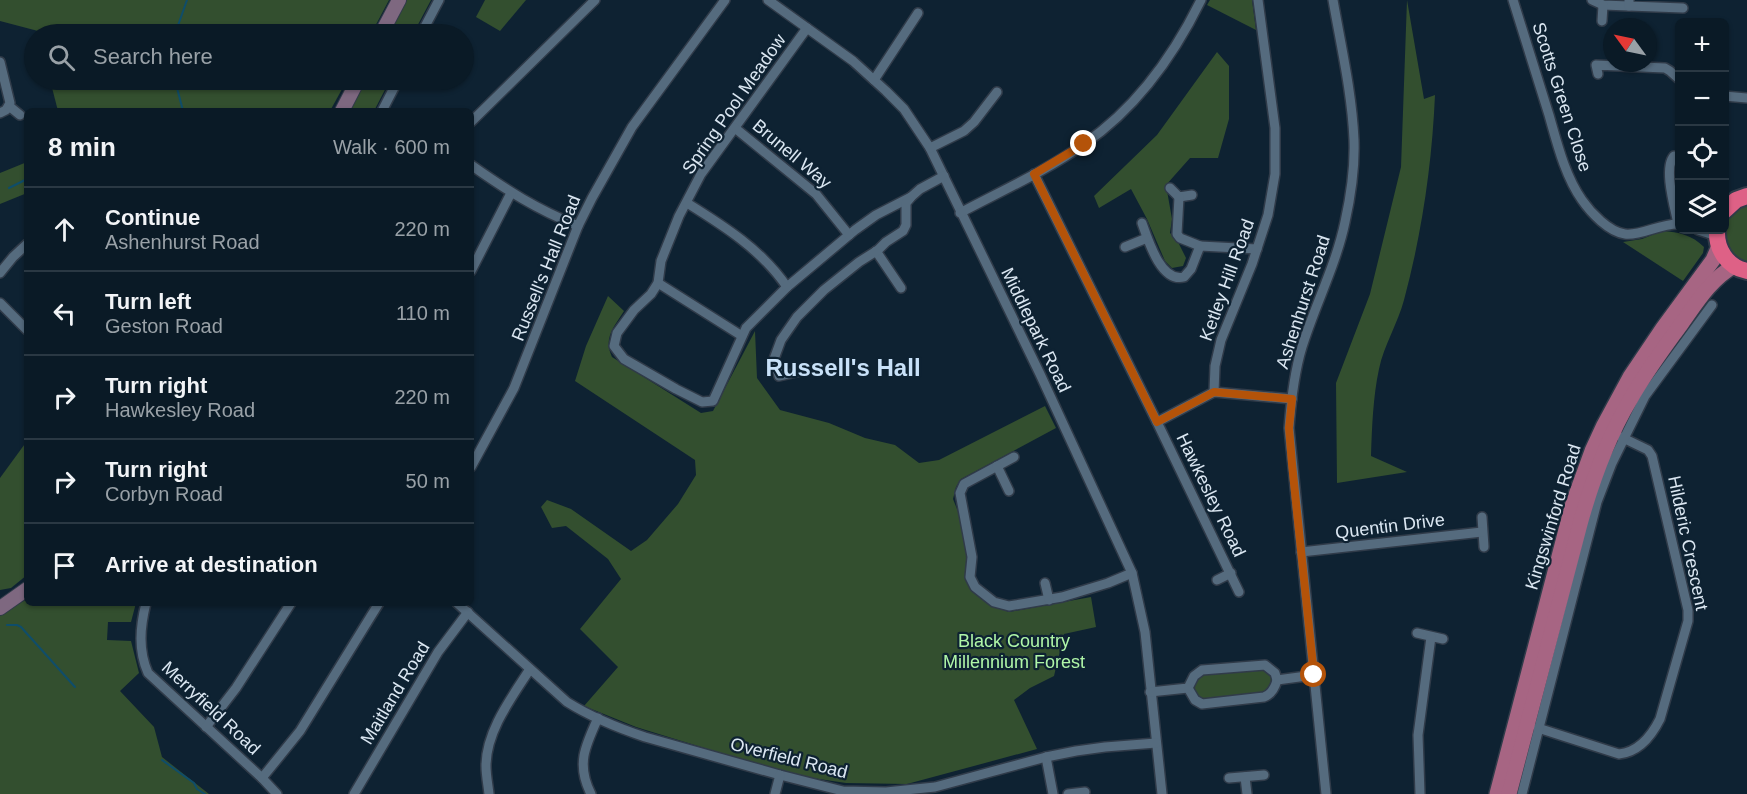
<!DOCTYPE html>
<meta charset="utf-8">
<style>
:root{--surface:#0a1a26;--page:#13232e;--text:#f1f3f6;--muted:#99a1a7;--line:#2a3843}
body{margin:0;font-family:Helvetica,sans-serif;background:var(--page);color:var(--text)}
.controls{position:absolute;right:18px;top:18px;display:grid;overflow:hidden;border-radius:9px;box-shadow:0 2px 4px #0004}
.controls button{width:54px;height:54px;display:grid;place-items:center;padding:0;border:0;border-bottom:2px solid var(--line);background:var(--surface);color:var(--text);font:30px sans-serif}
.compass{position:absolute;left:1603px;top:18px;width:54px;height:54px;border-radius:50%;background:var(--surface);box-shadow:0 2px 4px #0004;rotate:303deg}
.stop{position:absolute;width:18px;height:18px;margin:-14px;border:4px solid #b45309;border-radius:50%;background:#fff}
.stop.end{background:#b45309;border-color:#fff;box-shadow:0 2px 6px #0008}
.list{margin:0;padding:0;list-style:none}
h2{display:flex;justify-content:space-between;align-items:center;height:78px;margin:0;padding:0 24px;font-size:26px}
h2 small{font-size:20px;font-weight:400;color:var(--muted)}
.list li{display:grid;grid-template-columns:39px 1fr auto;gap:18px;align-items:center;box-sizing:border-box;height:84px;padding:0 24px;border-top:2px solid var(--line)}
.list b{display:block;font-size:22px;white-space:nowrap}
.list p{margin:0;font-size:20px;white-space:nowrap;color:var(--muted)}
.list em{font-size:20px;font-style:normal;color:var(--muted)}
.icon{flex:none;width:33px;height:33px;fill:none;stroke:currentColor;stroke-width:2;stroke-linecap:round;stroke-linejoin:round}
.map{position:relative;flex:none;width:1747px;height:794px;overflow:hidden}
.search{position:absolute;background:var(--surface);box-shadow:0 2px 4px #0004;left:24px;top:24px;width:450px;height:66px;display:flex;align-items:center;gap:15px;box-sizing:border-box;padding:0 21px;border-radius:33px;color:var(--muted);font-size:22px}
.panel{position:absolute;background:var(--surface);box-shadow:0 2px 4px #0004;left:24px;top:108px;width:450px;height:498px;border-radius:9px}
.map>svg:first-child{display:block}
.green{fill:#334f2f}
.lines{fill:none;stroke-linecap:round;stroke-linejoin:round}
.stream{stroke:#0f4d6a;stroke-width:2}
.street-casing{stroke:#303b49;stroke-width:12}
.secondary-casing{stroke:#303b49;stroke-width:16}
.primary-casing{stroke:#303b49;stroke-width:18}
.highway-casing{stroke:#303b49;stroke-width:20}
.street{stroke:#556b7e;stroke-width:9}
.secondary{stroke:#7e6880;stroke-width:14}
.primary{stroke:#a76583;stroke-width:15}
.highway{stroke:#de6186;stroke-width:16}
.route{stroke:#b45309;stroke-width:8}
.labels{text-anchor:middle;stroke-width:4.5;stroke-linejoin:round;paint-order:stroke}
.street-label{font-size:18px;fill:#dbe7f2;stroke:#0e2232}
.park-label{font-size:18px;fill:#b0f6a8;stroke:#0e2232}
.district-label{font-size:24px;font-weight:bold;fill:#c8e1f8;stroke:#0e2232}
</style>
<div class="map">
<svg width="1747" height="794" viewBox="0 0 1747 794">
<rect width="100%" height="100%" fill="#0e2232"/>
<g class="green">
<path d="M0 0H389L371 34H39L38 31 0 21Z"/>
<path d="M407 0H431L413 34H388Z"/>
<path d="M485 0H526L500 31 476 17Z"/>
<path d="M1210 0H1252L1256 30 1207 5Z"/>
<path d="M1407 0 1424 99 1435 95C1432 164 1422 233 1404 300 1398 323 1384 345 1379 369 1373 397 1372 427 1371 456L1407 472 1337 483 1336 383 1370 294 1401 167Z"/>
<path d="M1217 52 1229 66V119L1218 158H1190L1166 185 1172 219 1170 233 1177 240 1186 258 1183 266 1172 268 1165 261 1147 219 1131 189 1099 208 1094 196 1157 135Z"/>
<path d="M50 80H347L330 111H58Z"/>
<path d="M365 80H390L374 111H348Z"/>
<path d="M27 162V193L0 204V173Z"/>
<path d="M1747 203V263C1727 255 1715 227 1734 211 1738 208 1743 206 1747 203Z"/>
<path d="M1662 231C1679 232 1692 235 1704 247L1703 253 1683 281 1623 242 1642 239Z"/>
<path d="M608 296 624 311C614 327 603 338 612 357L701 413 713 411 755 331 757 378 780 410 829 423 865 438 895 445 919 463 939 460 1045 406 1056 428 961 479 956 487 953 499 959 514 968 552 965 570 967 583 972 591 993 606 1009 612 1091 597 1096 627 1064 634 1054 676 1030 688 1014 700 1037 749 907 784 846 783 792 775 636 727 584 706 618 667 580 629 621 579 608 559 566 526 552 528 541 507 547 500 571 509 631 551 647 540 678 504 696 475 695 460 575 381 586 346Z"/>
<path d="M27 441V575L11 588 0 590V478Z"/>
<path d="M27 599V603H136L131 622H108L107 640 131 641 139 673 120 691 154 727 162 757 209 794H0V615Z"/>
<path d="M1264 668C1273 676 1276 688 1263 693L1203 700 1195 693C1193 684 1196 677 1204 673Z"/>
</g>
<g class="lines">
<g class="stream">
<path d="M175 34 187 0"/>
<path d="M175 80 183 111"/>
<path d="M9 188 27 179"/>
<path d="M7 625H17L21 627 75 687"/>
<path d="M162 760 194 783 197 789 205 794"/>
</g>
<g class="street-casing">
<g id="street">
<path d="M768 0 853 61 886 91 904 109 930 148 1040 374 1132 573 1145 632 1162 794"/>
<path d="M1513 0C1525 38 1537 76 1549 115 1557 143 1565 176 1582 200 1591 213 1609 232 1625 234 1642 236 1660 223 1680 224"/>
<path d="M1592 0 1603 5 1629 6"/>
<path d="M1629 0V6L1683 8"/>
<path d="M1602 21 1603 5"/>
<path d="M807 28 701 174 679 216 661 261 658 283 651 294 634 310 617 333 614 346 624 359 676 389 702 402 713 401 746 328 787 287 855 230 876 215 911 197"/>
<path d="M421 34 439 0"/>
<path d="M0 62 10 103 6 110 0 113"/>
<path d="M1598 74 1596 65 1665 68 1670 71 1680 80"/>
<path d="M874 80 918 13"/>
<path d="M1724 96 1747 98"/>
<path d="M9 106 20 115"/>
<path d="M382 111 398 80"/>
<path d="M471 122 595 0"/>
<path d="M735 128 816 194 849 235"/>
<path d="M930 148 964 131 974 122 997 92"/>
<path d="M1674 156C1663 168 1675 208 1678 224"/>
<path d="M471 165C508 191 536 209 578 226"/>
<path d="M1034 174 1157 422 1239 592"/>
<path d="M1170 188 1179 197 1192 195"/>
<path d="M1179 197 1177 234 1180 238 1200 246"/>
<path d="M687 203C724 226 762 250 787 287"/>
<path d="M960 213C1001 191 1046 171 1084 144 1135 109 1174 55 1201 0"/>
<path d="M1142 223C1148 240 1161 283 1184 277L1191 269 1200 246 1257 249"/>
<path d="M1698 230 1717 236"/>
<path d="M1125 247 1147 238"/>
<path d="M876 251 901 288"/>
<path d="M471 271 511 193"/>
<path d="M0 273 13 257 27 244"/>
<path d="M658 283 742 336"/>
<path d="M0 303 27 330"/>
<path d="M819 367 779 376 774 359 781 340 797 317 824 290 859 262 878 250 886 242 903 231 906 225V203L911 197 920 189 944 176"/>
<path d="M1214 392 1215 366 1221 340 1252 264 1268 215 1275 174V128L1258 0"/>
<path d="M1157 422 1214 392 1292 399"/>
<path d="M1014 457 964 484 960 493 972 557 970 577 975 587 994 602 1009 606 1062 597 1108 583 1132 573"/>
<path d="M997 466 1009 491"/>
<path d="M471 467 514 388 578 226 592 198 632 127 725 0"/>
<path d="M1482 517 1484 547"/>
<path d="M1301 552 1482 532"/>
<path d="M1217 580 1231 573"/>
<path d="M1045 583 1049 600"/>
<path d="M146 603C140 627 138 650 148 673L262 778 277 794"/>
<path d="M457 603 567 702C591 717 618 728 645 737L780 775 843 791 886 792 935 787 1046 757 1076 751 1105 747 1156 743"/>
<path d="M1417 633 1443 639"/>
<path d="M1188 688 1195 700 1202 704 1264 697C1272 694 1275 688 1277 680"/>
<path d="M1150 692 1188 688 1194 676 1202 670 1265 665 1275 673 1277 680 1314 675"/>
<path d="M206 727 236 688 291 603"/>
<path d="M1538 728 1619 754C1639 752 1651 737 1660 719L1688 621V610L1652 456 1648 450 1621 437"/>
<path d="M1046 757 1053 794"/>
<path d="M1245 777 1247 794"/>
<path d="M262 778 300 731 379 603"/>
<path d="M1229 778 1264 775"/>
<path d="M354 794 438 652 468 612"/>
<path d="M489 794C488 785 486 775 486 766 486 731 512 697 530 669"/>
<path d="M591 794C576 765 585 746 598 718"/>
<path d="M775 794 780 775"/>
<path d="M1068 794 1085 792"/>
<path d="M1326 794 1289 428C1291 401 1294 373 1302 347 1315 305 1336 265 1345 222 1351 195 1355 168 1354 140 1352 93 1341 46 1333 0"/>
<path d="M1420 794 1418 735 1431 637"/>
<path d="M1522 794 1597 502 1612 463 1645 396 1712 305"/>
</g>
</g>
<g class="secondary-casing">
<g id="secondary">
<path d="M381 34 399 0"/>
<path d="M342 111 358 80"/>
<path d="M0 608 27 589"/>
</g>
</g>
<g class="primary-casing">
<g id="primary">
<path d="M1497 794 1573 503 1592 451 1604 425 1630 377 1663 328 1713 260 1719 246"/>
<path d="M1509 794 1580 524C1592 481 1607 439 1630 400 1645 373 1664 348 1682 323 1697 302 1711 279 1734 266"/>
</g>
</g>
<g class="highway-casing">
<g id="highway">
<path d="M1724 211 1736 200 1747 196"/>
<path d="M1717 230C1716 249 1727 267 1747 271"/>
</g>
</g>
<use href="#street" class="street"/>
<use href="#secondary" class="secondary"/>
<use href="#primary" class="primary"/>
<use href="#highway" class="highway"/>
</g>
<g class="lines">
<path class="route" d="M1084 144 1034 174 1157 422 1214 392 1292 399 1289 428 1292 464 1314 675"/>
</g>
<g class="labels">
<g class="street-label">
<text transform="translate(1562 97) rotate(72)" y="6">Scotts Green Close</text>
<text transform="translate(734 104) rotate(-55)" y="6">Spring Pool Meadow</text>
<text transform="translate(792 154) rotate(40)" y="6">Brunell Way</text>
<text transform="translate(546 268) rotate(-68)" y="6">Russell's Hall Road</text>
<text transform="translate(1227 280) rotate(-70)" y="6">Ketley Hill Road</text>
<text transform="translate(1303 302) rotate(-72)" y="6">Ashenhurst Road</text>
<text transform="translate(1036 330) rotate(64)" y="6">Middlepark Road</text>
<text transform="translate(1211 495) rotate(64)" y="6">Hawkesley Road</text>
<text transform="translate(1553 517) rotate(-73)" y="6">Kingswinford Road</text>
<text transform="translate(1390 526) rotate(-7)" y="6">Quentin Drive</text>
<text transform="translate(1688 543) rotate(78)" y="6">Hilderic Crescent</text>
<text transform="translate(395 693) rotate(-59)" y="6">Maitland Road</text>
<text transform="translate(211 708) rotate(43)" y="6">Merryfield Road</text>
<text transform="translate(789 758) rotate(14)" y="6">Overfield Road</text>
</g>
<g class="park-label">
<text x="1014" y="647">Black Country<tspan x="1014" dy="21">Millennium Forest</tspan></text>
</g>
<g class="district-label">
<text x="843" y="376">Russell's Hall</text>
</g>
</g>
</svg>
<div class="controls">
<button>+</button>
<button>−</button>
<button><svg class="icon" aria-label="locate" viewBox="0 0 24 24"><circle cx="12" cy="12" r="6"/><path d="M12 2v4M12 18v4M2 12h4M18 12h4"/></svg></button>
<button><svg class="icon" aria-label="layers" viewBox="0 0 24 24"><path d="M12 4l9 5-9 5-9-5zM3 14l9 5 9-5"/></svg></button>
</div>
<svg class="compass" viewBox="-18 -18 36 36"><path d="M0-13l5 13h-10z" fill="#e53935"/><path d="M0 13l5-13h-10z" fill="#99a1a7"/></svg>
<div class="stop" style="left:1314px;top:675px"></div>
<div class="stop end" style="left:1084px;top:144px"></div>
<div class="search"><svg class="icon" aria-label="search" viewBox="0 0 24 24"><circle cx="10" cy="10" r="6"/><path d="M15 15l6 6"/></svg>Search here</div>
<section class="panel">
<h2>8 min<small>Walk · 600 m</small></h2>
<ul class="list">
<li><svg class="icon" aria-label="ahead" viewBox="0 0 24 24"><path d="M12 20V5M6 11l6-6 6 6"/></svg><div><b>Continue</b><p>Ashenhurst Road</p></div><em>220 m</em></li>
<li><svg class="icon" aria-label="left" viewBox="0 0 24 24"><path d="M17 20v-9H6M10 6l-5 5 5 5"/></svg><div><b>Turn left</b><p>Geston Road</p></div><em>110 m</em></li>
<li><svg class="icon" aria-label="right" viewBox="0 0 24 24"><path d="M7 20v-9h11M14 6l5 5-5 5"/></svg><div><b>Turn right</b><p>Hawkesley Road</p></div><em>220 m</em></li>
<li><svg class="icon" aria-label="right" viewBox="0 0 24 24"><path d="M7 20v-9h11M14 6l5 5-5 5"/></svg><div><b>Turn right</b><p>Corbyn Road</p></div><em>50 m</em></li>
<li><svg class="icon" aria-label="arrive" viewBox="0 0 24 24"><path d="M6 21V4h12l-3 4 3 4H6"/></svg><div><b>Arrive at destination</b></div></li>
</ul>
</section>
</div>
